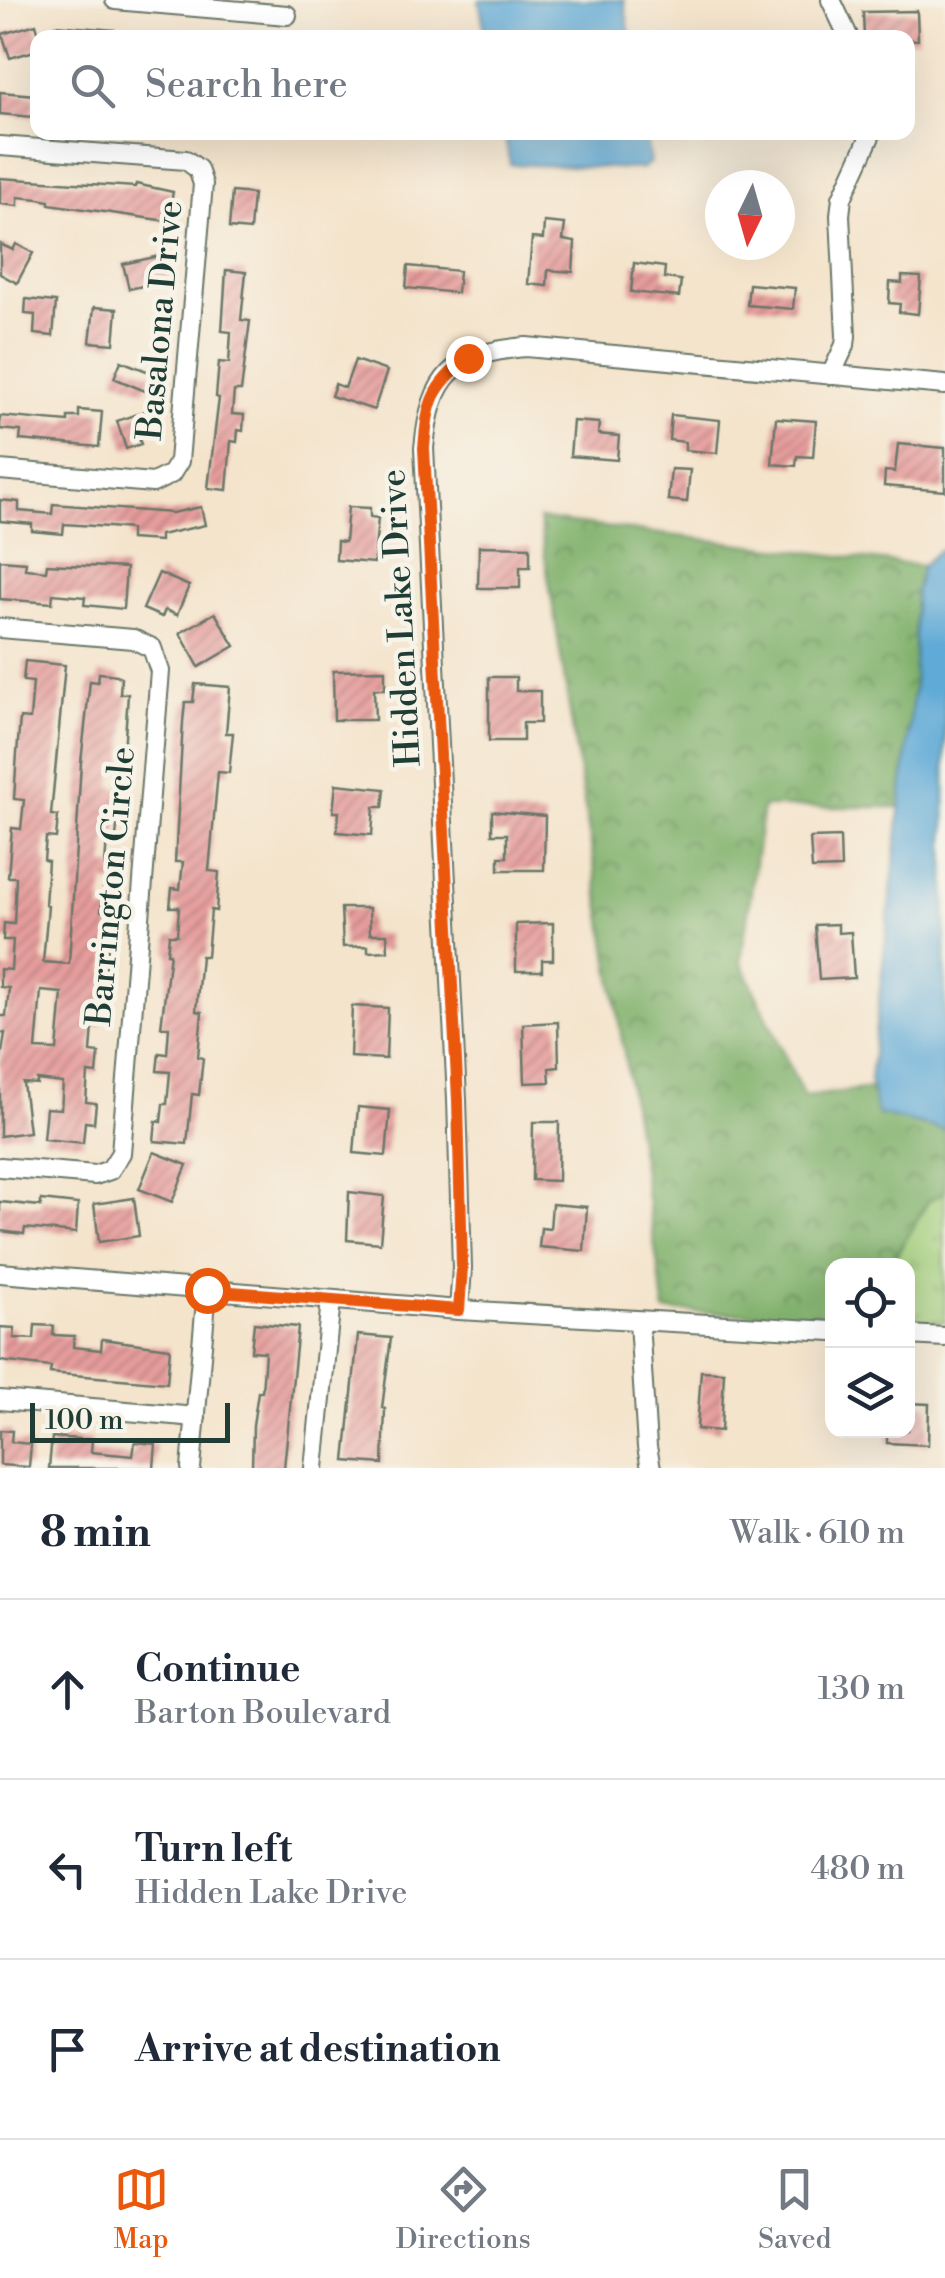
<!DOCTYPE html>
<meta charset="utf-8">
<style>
:root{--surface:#fff;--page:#f6f6f7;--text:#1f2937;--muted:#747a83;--line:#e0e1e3;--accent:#ea580c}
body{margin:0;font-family:"Libre Bodoni",serif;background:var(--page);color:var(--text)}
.controls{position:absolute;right:30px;bottom:30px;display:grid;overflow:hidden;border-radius:20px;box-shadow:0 10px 40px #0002}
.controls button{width:90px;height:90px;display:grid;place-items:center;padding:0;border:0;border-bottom:2px solid var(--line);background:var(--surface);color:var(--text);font:50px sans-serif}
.compass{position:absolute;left:705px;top:170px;width:90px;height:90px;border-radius:50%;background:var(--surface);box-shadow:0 10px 40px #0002;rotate:185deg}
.scale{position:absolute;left:30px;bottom:25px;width:200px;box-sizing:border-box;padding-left:10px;border:5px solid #1f3d34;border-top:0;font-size:28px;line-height:35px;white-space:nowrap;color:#1f3d34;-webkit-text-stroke:8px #f7f3e8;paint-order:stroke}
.stop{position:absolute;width:30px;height:30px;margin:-22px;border:8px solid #ea580c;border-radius:50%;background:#fff}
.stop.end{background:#ea580c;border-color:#fff;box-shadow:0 2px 10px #0008}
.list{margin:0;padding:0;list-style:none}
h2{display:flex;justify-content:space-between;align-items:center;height:130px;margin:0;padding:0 40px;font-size:42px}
h2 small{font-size:32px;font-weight:400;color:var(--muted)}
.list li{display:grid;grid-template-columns:65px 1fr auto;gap:30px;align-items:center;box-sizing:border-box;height:180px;padding:0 40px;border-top:2px solid var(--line)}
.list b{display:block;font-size:38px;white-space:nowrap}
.list p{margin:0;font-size:32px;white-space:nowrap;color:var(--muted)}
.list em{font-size:32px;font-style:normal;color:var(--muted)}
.icon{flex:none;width:55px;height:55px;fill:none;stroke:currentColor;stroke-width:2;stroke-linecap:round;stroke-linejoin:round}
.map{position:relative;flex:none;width:945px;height:1468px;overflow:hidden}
.search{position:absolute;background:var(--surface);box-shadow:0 10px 40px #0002;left:30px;right:30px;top:30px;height:110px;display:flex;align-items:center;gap:25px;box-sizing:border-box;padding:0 35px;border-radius:20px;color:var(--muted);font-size:38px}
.sheet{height:670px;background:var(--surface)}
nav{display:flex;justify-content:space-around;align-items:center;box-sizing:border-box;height:140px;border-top:2px solid var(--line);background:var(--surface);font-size:28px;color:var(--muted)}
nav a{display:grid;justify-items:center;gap:5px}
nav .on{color:var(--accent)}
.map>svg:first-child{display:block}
.grass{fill:url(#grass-tufts);stroke:#608658;stroke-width:2.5}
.forest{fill:url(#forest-crowns);stroke:#507750;stroke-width:2.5}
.water{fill:#60aad7;stroke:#407486;stroke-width:2.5}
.building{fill:url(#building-hatch);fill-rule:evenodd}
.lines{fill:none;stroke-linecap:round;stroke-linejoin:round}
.minor-casing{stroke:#6a7769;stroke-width:22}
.minor{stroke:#fff;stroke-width:18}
.route{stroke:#ea580c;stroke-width:12}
.labels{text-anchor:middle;stroke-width:9;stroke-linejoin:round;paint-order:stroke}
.street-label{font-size:35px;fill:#1f3d34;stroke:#f7f3e8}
</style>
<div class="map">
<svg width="945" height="1468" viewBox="0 0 945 1468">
<defs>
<pattern id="grass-tufts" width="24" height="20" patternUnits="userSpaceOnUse" patternTransform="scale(2.5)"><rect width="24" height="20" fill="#a1ce7c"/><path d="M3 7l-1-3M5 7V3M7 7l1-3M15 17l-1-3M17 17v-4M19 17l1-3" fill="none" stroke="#83a866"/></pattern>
<pattern id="forest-crowns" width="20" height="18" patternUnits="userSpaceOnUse" patternTransform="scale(2.5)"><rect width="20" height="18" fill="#80b16c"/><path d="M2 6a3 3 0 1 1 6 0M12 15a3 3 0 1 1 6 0" fill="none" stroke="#68915a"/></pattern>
<pattern id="building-hatch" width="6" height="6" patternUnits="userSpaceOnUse" patternTransform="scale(2.5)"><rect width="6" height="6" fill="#e69d9c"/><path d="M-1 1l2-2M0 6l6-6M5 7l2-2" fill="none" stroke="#ba8180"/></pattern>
</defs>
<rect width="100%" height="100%" fill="#f7f3e8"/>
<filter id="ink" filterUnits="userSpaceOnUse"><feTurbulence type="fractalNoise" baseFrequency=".01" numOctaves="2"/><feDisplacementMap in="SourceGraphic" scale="20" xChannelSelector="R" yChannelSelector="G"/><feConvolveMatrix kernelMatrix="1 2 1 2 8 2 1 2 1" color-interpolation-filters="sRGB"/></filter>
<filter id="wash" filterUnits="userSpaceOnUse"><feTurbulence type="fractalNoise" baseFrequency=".0048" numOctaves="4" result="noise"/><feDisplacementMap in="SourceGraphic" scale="40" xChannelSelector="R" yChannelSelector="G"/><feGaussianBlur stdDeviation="2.25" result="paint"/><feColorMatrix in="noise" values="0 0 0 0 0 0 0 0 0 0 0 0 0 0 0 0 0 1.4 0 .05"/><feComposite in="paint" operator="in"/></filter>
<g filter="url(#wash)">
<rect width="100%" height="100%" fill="#f4e4cc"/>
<path class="grass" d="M945 1192V1322L908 1320V1266H890L928 1201Z"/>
<path class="forest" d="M539 519 922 566 915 593 914 686 900 807H763L741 961 804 1097 872 1088 878 1114 945 1130V1192L928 1201 890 1265 832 1266V1317L665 1311Z"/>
<g class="water">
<path d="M479 0H624L630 37H486Z"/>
<path d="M504 133H645L650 163 641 169 510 164Z"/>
<path d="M939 550H945V1130L877 1114 870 1080 914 686 915 593 922 566Z"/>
</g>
<g id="blocks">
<g class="building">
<path d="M917 11 918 40 864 38 863 12Z"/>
<path d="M36 24 40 38H38V50L10 58 2 34Z"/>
<path d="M55 25 114 30V38H54Z"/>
<path d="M0 92 35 95 33 117 0 114Z"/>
<path d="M0 178 135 187 136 184 173 192 167 221 49 204V201L39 199 18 197V206L0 204Z"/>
<path d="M232 192 253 194 250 230 229 228Z"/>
<path d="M544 222 565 224 563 240 575 242 573 272 548 270 547 286 528 284 532 238 543 239Z"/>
<path d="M0 244 13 250 16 244 33 253 17 283 0 274Z"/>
<path d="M164 255 170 280 129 289 123 264Z"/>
<path d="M634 263 665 267 664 278 681 280 679 297 631 292Z"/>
<path d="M408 266 459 271 457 293 406 288Z"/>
<path d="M226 270 246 272 241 320 250 321 241 391H234L232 414 244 415 243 431 238 430 237 442 231 441 227 490 208 488 219 398 216 397 219 362 229 363 231 332 222 331Z"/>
<path d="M902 276 921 277 918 314 899 312 900 304 889 303 890 282 902 283Z"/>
<path d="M749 284 795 288 793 309 747 305Z"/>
<path d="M26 299 56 302 53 336 34 334 35 315 25 314Z"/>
<path d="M94 307 117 309 114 344 90 342Z"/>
<path d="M355 360 387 371 374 410 331 396 335 384 345 388Z"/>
<path d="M121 361 152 373 145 391 114 378Z"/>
<path d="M79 410 102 412 99 447 20 440 21 431 0 429V416L68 422V417H79Z"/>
<path d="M145 411 151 428 137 433 141 444 126 449 117 421Z"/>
<path d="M671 415 720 420 717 453 685 450V442L669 440Z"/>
<path d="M776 418 816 421 813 457 797 456 796 466 772 464Z"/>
<path d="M573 421 599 423 598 434 619 436 617 460 570 456Z"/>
<path d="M898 444 945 448V491L884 486 885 471 895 472Z"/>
<path d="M671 469 690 470 687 502 668 500Z"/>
<path d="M0 500 19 502V511L52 514 53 504 172 513 201 507 205 525 160 535V541L130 539V529L109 527 64 524 63 534 32 531V524L0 521Z"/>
<path d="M348 507 370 508V517L378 518 374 563 336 560 337 541 345 542Z"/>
<path d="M479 546 530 547V567H520V588H478Z"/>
<path d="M0 560 26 562 25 569 46 571 47 564 126 568 123 609 84 605 85 597 53 594 52 603 0 599Z"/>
<path d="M159 573 189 586 177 615 165 610 162 617 143 609Z"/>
<path d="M215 613 235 646 199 667 180 633Z"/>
<path d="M25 661 65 665 51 815 58 816 56 838 46 837 44 860 48 861 45 905 48 906 43 962 69 964 81 762 90 681 98 682 99 673 117 675 121 678 120 694H128L123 766 114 765 112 787 120 788 116 838 107 837 105 866H115L114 883 104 882 101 911 111 912 101 1026H93L91 1052 99 1053 97 1074 88 1073 86 1102 96 1103 94 1123 85 1122 83 1143 43 1139 46 1108 61 1109 63 1083 37 1080V1084L23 1083 29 1132 0 1136V1066L5 1033H0V1016H6L9 988 0 987V969L11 970 13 940H3L4 923 14 924 16 877H8L12 828 21 829 24 800 14 799 17 753 20 718 30 719 33 682 23 681ZM41 991 62 993 57 1050 36 1049Z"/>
<path d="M385 670V689H374L375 720H334L333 671Z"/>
<path d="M489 677H516V691H540V723H523V741H489Z"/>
<path d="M195 684 230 687 226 733H233L229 773 218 772 209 871 219 872 216 911 211 910 207 956H201L196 1011 202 1012 198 1057 203 1058 199 1095 192 1094 187 1144 154 1141 156 1121 161 1122 163 1104H167L170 1072 157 1071 159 1053 167 1054 169 1027H161L170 953H167L169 935H177L179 907H170L172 888 180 889 183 862H175L183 722 185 702H193Z"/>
<path d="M336 784 385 789 383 807H374L372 835 337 832 339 812H333Z"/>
<path d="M492 811 545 816 544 870H499V857H507V834H492Z"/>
<path d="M840 837 841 868 812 869 810 838Z"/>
<path d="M341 908H369L370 934H387L388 951 368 952V946L343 947Z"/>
<path d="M553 923V960H542V971H516V924Z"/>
<path d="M838 924V933L851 932 854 978 819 980 815 925Z"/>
<path d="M352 1006 388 1008 386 1059 350 1057Z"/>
<path d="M558 1022 559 1067 549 1068 550 1082 525 1083 523 1024Z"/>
<path d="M358 1107 390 1110 386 1156 354 1153Z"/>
<path d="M533 1122H559L558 1181 532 1180Z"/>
<path d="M154 1152 187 1165 172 1202 139 1189Z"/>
<path d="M349 1192 384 1196 380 1243 347 1240Z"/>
<path d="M134 1198 139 1236 99 1242 94 1204Z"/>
<path d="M41 1200 78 1204 76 1233 25 1228 24 1234 0 1231V1202L41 1206Z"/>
<path d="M552 1204 587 1207 584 1251 539 1247 541 1228 550 1229Z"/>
<path d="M254 1323 298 1327 284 1468H252L253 1425 258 1392H262L265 1352 251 1351Z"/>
<path d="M35 1325 54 1326 53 1335 74 1336 73 1347 101 1350 102 1339 170 1348 167 1383 50 1373 51 1367 0 1361V1327L15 1328 14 1338 34 1339Z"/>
<path d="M358 1335 391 1338 382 1408 385 1409 383 1464 345 1461Z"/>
<path d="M701 1371 724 1372 721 1431 697 1429Z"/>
<path d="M908 1403 929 1404 928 1445 887 1443V1430H908Z"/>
<path d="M0 1430 12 1431 11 1442 31 1444 29 1467 0 1465Z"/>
<path d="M52 1437 92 1440 91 1452 133 1456 135 1442 156 1444 154 1468H49Z"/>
</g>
</g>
</g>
<g filter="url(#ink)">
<use href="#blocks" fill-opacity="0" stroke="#6a7769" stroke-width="2.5"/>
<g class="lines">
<g class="minor-casing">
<g id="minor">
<path d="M115 0 287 15"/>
<path d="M831 0 849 38"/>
<path d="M0 146 186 160 198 169 203 184 179 461 171 474 153 483 0 470"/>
<path d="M831 375 845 345 846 336 840 215 842 198 872 132"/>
<path d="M0 628 133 639 152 648 160 671 121 1153 110 1170 95 1175 0 1167"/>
<path d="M0 1273 459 1310 832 1331"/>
<path d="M459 1310 462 1268 457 1099 424 448C431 376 452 353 526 347L945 385"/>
<path d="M639 1322 647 1447 651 1468"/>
<path d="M908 1335 945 1337"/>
<path d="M0 1400 196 1417"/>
<path d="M191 1468 207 1290"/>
<path d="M314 1468 331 1300"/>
</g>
</g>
<use href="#minor" class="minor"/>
</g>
</g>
<g class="lines" filter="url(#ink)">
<path class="route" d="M207 1290 459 1310 462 1268 458 1100 424 448C428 401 431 388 468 358"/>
</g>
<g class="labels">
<g class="street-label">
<text transform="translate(159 320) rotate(-85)" y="12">Basalona Drive</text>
<text transform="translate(400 618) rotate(-93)" y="12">Hidden Lake Drive</text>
<text transform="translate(110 886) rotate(-85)" y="12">Barrington Circle</text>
</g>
</g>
</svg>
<div class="controls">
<button><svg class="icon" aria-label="locate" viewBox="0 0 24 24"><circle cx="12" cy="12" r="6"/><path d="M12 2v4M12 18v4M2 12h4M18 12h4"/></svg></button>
<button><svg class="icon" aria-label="layers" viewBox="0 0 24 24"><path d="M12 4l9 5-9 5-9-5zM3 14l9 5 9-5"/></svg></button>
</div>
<svg class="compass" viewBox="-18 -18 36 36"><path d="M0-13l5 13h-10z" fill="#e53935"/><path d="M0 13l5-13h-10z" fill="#747a83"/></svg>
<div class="scale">100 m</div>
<div class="stop" style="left:207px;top:1290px"></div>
<div class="stop end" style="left:468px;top:358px"></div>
<div class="search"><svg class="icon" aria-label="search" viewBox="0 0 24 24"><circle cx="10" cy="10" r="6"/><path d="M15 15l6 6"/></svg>Search here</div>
</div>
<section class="sheet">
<h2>8 min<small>Walk · 610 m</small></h2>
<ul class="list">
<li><svg class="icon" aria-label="ahead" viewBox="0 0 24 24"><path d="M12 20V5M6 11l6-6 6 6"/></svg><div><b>Continue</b><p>Barton Boulevard</p></div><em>130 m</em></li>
<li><svg class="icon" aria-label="left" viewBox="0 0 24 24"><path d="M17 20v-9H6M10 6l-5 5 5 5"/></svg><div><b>Turn left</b><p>Hidden Lake Drive</p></div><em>480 m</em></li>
<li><svg class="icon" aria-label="arrive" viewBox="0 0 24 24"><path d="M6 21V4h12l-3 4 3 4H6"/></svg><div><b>Arrive at destination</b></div></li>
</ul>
</section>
<nav>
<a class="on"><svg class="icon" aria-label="map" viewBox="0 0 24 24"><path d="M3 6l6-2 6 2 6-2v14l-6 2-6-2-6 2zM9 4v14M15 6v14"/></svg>Map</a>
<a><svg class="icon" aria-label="directions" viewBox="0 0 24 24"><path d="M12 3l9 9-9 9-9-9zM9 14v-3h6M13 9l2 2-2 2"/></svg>Directions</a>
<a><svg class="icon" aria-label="saved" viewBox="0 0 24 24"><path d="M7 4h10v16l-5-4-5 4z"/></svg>Saved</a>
</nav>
